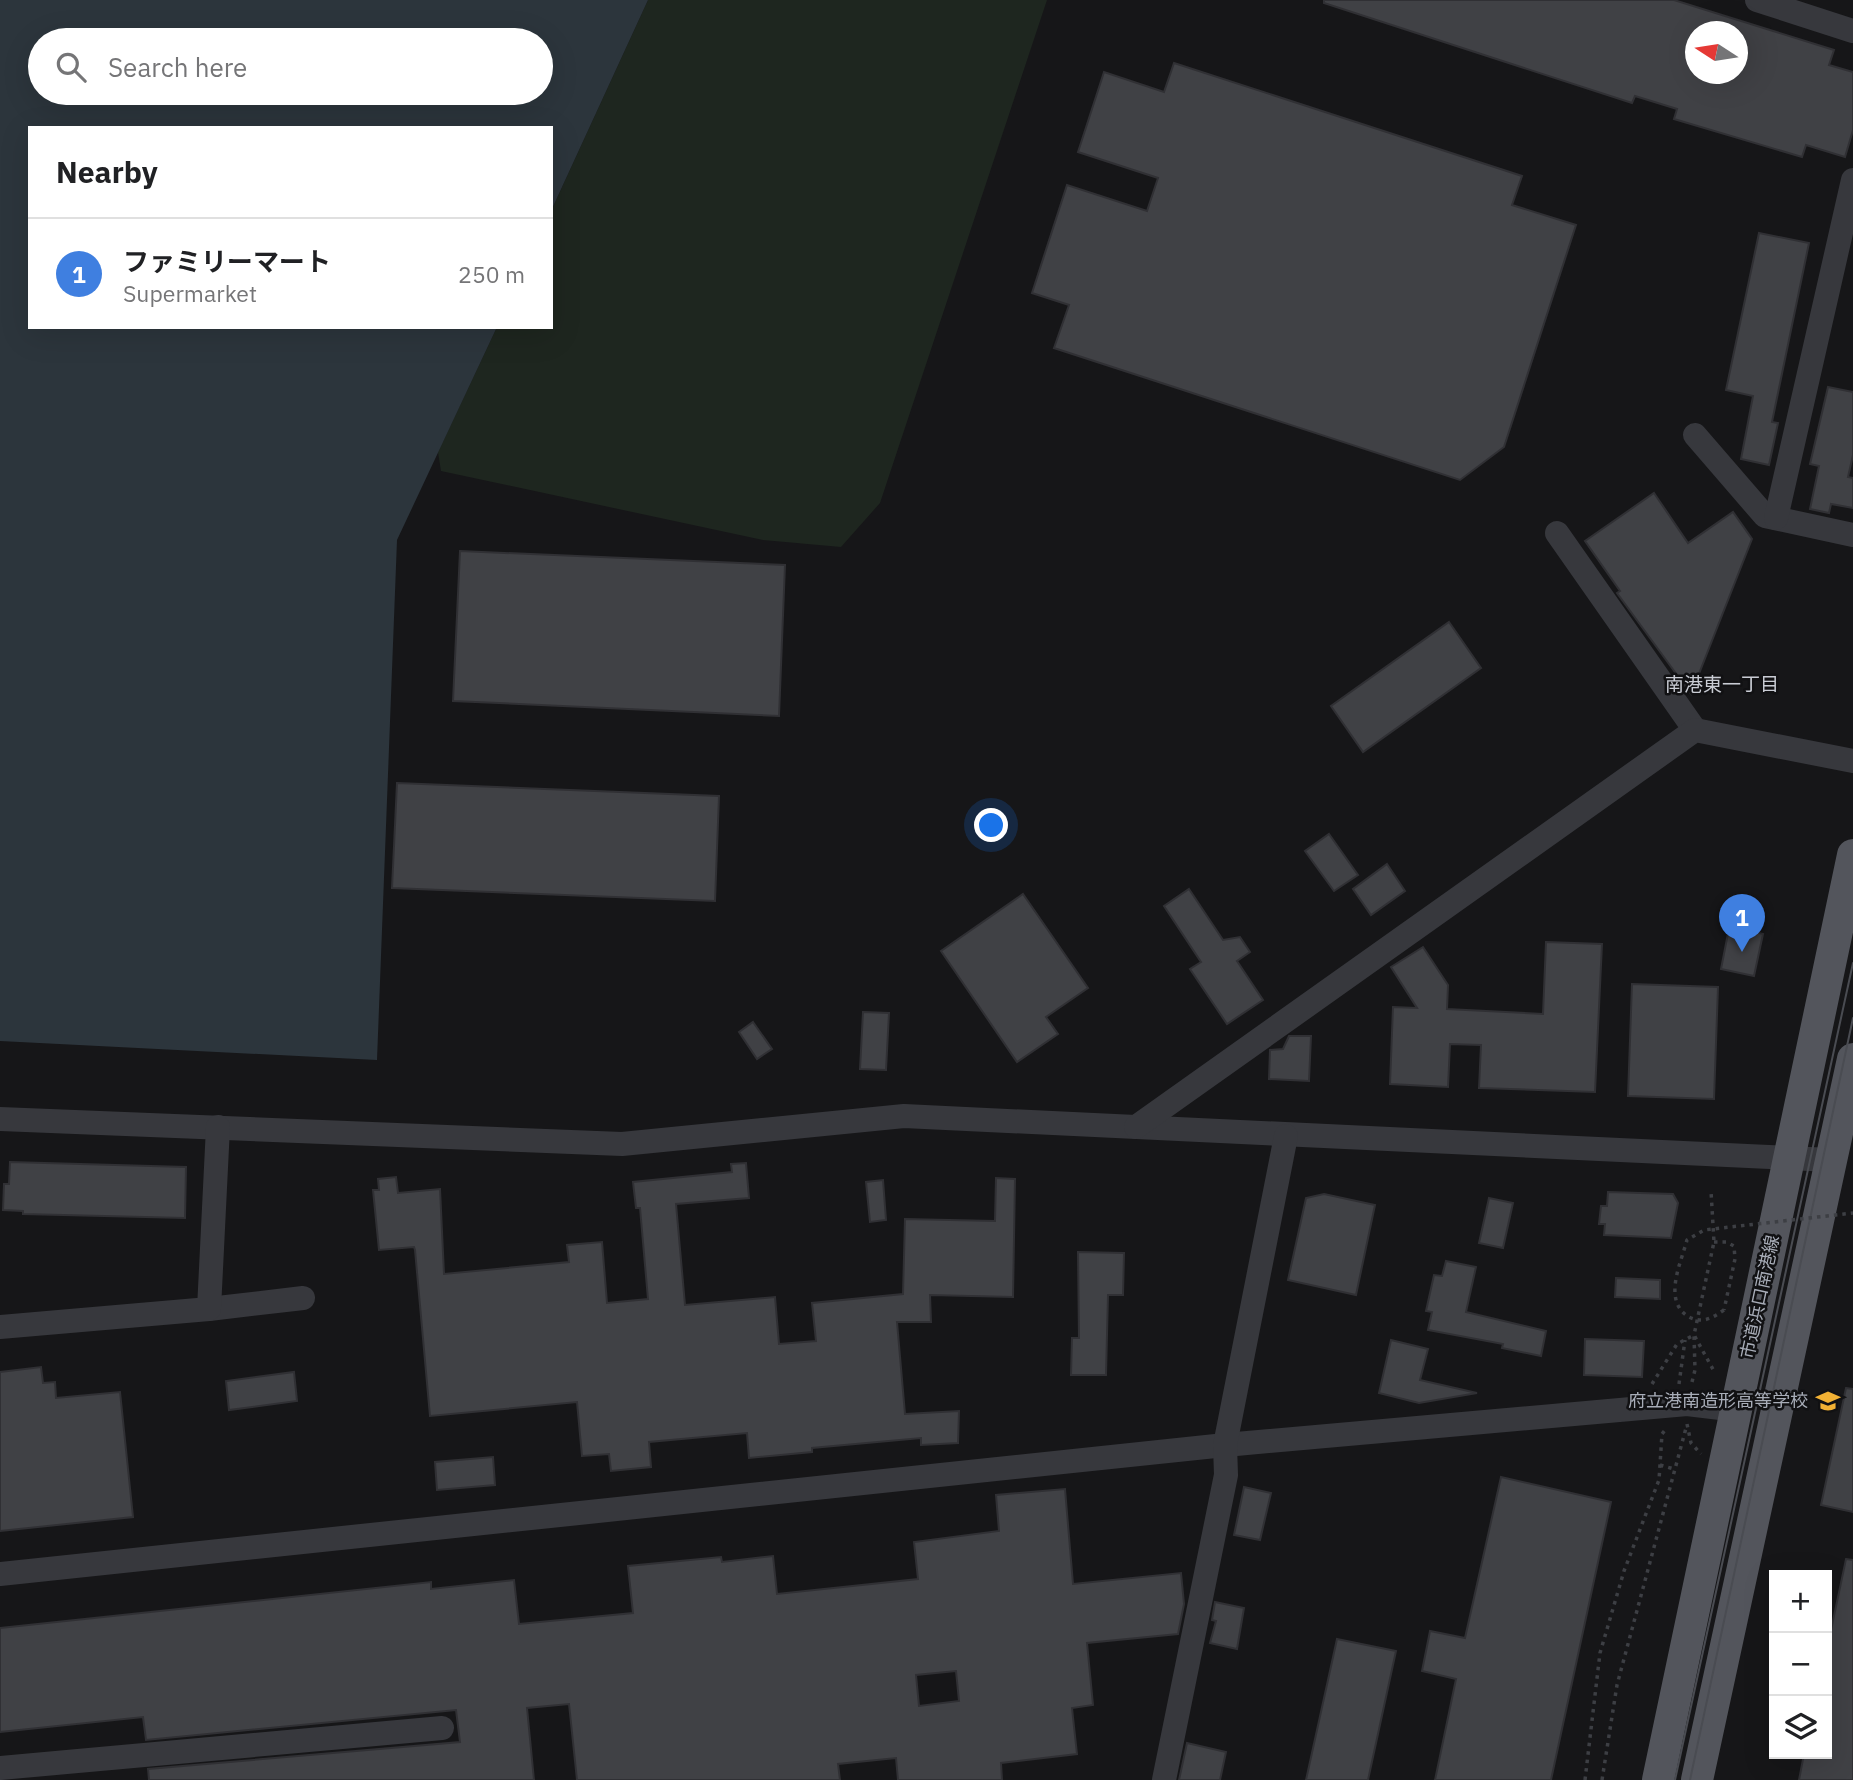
<!DOCTYPE html>
<meta charset="utf-8">
<style>
:root{--surface:#fff;--page:#f2f2f2;--text:#202124;--muted:#757577;--line:#e0e0e0;--accent:#7e622b}
body{margin:0;font-family:"IBM Plex Sans","Noto Sans JP",sans-serif;background:var(--page);color:var(--text)}
.controls{position:absolute;right:21px;bottom:21px;display:grid;overflow:hidden;border-radius:0px;box-shadow:0 7px 28px #0002}
.controls button{width:63px;height:63px;display:grid;place-items:center;padding:0;border:0;border-bottom:2px solid var(--line);background:var(--surface);color:var(--text);font:35px sans-serif}
.compass{position:absolute;left:1685px;top:21px;width:63px;height:63px;border-radius:50%;background:var(--surface);box-shadow:0 7px 28px #0002;rotate:282deg}
.you{position:absolute;left:992px;top:826px;width:24px;height:24px;margin:-18px;border:5px solid #fff;border-radius:50%;background:#1a73e8;box-shadow:0 0 0 10px #1a73e833}
.badge{display:grid;place-items:center;width:46px;height:46px;border-radius:50%;background:var(--accent);color:#fff;font-size:23px;font-weight:700}
.pin{position:absolute;translate:-50% -58px;filter:drop-shadow(0 2px 4px #0008)}
.pin::after{content:'';position:absolute;top:37px;width:24px;height:21px;background:inherit;clip-path:polygon(0 0,100% 0,50% 100%)}
.list{margin:0;padding:0;list-style:none}
h2{display:flex;justify-content:space-between;align-items:center;height:91px;margin:0;padding:0 28px;font-size:30px}
h2 small{font-size:23px;font-weight:400;color:var(--muted)}
.list li{display:grid;grid-template-columns:46px 1fr auto;gap:21px;align-items:center;box-sizing:border-box;height:112px;padding:0 28px;border-top:2px solid var(--line)}
.list b{display:block;font-size:26px;white-space:nowrap}
.list p{margin:0;font-size:23px;white-space:nowrap;color:var(--muted)}
.list em{font-size:23px;font-style:normal;color:var(--muted)}
.icon{flex:none;width:38px;height:38px;fill:none;stroke:currentColor;stroke-width:2;stroke-linecap:round;stroke-linejoin:round}
.map{position:relative;flex:none;width:1853px;height:1780px;overflow:hidden}
.search{position:absolute;background:var(--surface);box-shadow:0 7px 28px #0002;left:28px;top:28px;width:525px;height:77px;display:flex;align-items:center;gap:18px;box-sizing:border-box;padding:0 24px;border-radius:38px;color:var(--muted);font-size:26px}
.panel{position:absolute;background:var(--surface);box-shadow:0 7px 28px #0002;left:28px;top:126px;width:525px;height:203px;border-radius:0px}
.map>svg:first-child{display:block}
.green{fill:#1e261f}
.water{fill:#2c353c;fill-rule:evenodd}
.building{fill:#404145;stroke:#303034;stroke-width:2;fill-rule:evenodd}
.lines{fill:none;stroke-linecap:round;stroke-linejoin:round}
.path{stroke:#3d3f44;stroke-width:3.5;stroke-dasharray:3.5 5;stroke-linecap:butt}
.minor{stroke:#37383d;stroke-width:24}
.major{stroke:#53555c;stroke-width:32}
.tram{stroke:#4a4c52;stroke-width:2}
.path-bridge{stroke:#3d3f44;stroke-width:3.5;stroke-dasharray:3.5 5;stroke-linecap:butt}
.labels{text-anchor:middle;stroke-width:5;stroke-linejoin:round;paint-order:stroke}
.street-label{font-size:18px;fill:#a8adb8;stroke:#111113}
.poi-label{font-size:18px;fill:#a8adb8;stroke:#111113;text-anchor:end}
.neighbourhood-label{font-size:19px;fill:#c9ccd4;stroke:#111113}
</style>
<div class="map">
<svg width="1853" height="1780" viewBox="0 0 1853 1780">
<rect width="100%" height="100%" fill="#161618"/>
<path class="green" d="M648 0H1047L880 503 841 547 763 540 441 471 438 452 497 327H551V211Z"/>
<path class="water" d="M0 0H648L551 211V128H30V327H497L397 540 377 1060 0 1041ZM40 40H541V93H40Z"/>
<g class="building">
<path d="M1324 0H1674L1834 50 1829 65 1853 72V130L1845 157 1806 145 1802 157 1674 119 1677 109 1635 96 1632 103 1324 3ZM1696 32H1738V74H1696Z"/>
<path d="M1174 63 1522 176 1512 205 1576 225 1504 447 1460 480 1054 348 1069 305 1032 293 1067 185 1147 211 1158 178 1078 152 1104 72 1164 92Z"/>
<path d="M1759 233 1809 243 1772 422 1778 423 1769 465 1741 459 1753 396 1726 390Z"/>
<path d="M1828 387 1853 392V455L1848 477 1853 478V508L1831 504 1829 513 1810 509 1819 466 1810 464Z"/>
<path d="M1654 493 1688 543 1733 512 1752 539 1691 694 1617 593 1620 591 1585 541Z"/>
<path d="M460 551 785 565 779 716 453 701Z"/>
<path d="M1449 622 1481 668 1363 752 1331 706Z"/>
<path d="M397 783 719 796 715 901 392 888Z"/>
<path d="M1329 834 1358 875 1334 891 1305 851Z"/>
<path d="M1387 864 1405 891 1371 915 1353 889Z"/>
<path d="M1189 889 1223 940 1240 937 1250 952 1237 961 1263 1000 1227 1024 1190 969 1201 962 1164 906Z"/>
<path d="M1023 894 1088 988 1046 1017 1058 1034 1017 1062 941 951Z"/>
<path d="M1732 913 1762 919 1759 933 1763 934 1754 976 1721 969Z"/>
<path d="M1546 942 1602 944 1595 1092 1479 1088 1481 1045 1450 1044 1448 1087 1390 1084 1393 1007 1417 1008 1391 967 1423 947 1448 985 1447 1009 1543 1014Z"/>
<path d="M1632 984 1718 987 1714 1099 1628 1096Z"/>
<path d="M863 1012 889 1013 886 1070 860 1069Z"/>
<path d="M753 1022 772 1049 757 1059 739 1032Z"/>
<path d="M1289 1036H1311L1309 1081 1269 1079 1270 1050 1283 1049Z"/>
<path d="M10 1162 186 1167 185 1218 23 1214V1211L3 1210 4 1184H9Z"/>
<path d="M746 1163 749 1198 676 1204 685 1305 775 1297 779 1344 816 1341 812 1303 903 1294 905 1219 995 1221 996 1178 1015 1179 1013 1297 930 1295 931 1322H897L905 1414 959 1411 958 1443 921 1445V1438L812 1448V1452L749 1458 747 1433 649 1442 651 1467 611 1471 609 1454 582 1456 577 1402 430 1416 415 1250 414 1247 379 1250 373 1190H379L378 1179 396 1177 398 1193 440 1189 444 1274 569 1262 567 1245 602 1242 607 1303 648 1299 640 1208H636L633 1182 732 1172 731 1164Z"/>
<path d="M883 1180 886 1220 870 1222 866 1182Z"/>
<path d="M1608 1192 1673 1194 1678 1203 1671 1238 1604 1235 1605 1224H1599L1601 1206H1607Z"/>
<path d="M1324 1194 1375 1205 1356 1295 1288 1280 1306 1198Z"/>
<path d="M1489 1198 1513 1203 1503 1248 1479 1243Z"/>
<path d="M1078 1252 1124 1253 1123 1295H1108L1106 1375H1071L1072 1338H1079Z"/>
<path d="M1446 1261 1476 1267 1466 1312 1546 1331 1541 1356 1502 1348 1503 1344 1428 1330 1432 1312 1426 1311 1434 1275 1442 1276Z"/>
<path d="M1616 1278 1660 1280V1299L1615 1297Z"/>
<path d="M1585 1339 1644 1341 1642 1377 1584 1375Z"/>
<path d="M1391 1340 1428 1349 1420 1380 1477 1393 1419 1403 1379 1393Z"/>
<path d="M41 1367 43 1383 55 1382 56 1398 120 1392 133 1517 0 1531V1372Z"/>
<path d="M294 1372 297 1401 229 1410 226 1381Z"/>
<path d="M1846 1388 1853 1389V1512L1821 1505Z"/>
<path d="M493 1457 495 1485 437 1490 435 1462Z"/>
<path d="M1501 1477 1611 1502 1551 1780H1435L1456 1679 1422 1671 1430 1631 1465 1638Z"/>
<path d="M1244 1487 1271 1493 1260 1540 1234 1535Z"/>
<path d="M1065 1489 1073 1584 1181 1573 1184 1604 1178 1634 1087 1643 1093 1705 1072 1708 1077 1754 1001 1763 1002 1780H898L896 1758 838 1764 840 1780H577L569 1704 527 1708 534 1780H149L148 1769 460 1742 456 1710 146 1740 143 1717 0 1732V1628L431 1582V1589L514 1580 519 1624 633 1613 628 1566 721 1557 722 1562 773 1556 777 1594 918 1579 914 1542 999 1531 996 1495ZM956 1671 959 1701 919 1706 916 1675Z"/>
<path d="M1846 1559 1853 1560V1780H1799L1804 1754H1827V1649Z"/>
<path d="M1215 1602 1244 1608 1237 1649 1210 1643 1216 1621 1212 1620Z"/>
<path d="M1337 1639 1396 1651 1368 1780H1306Z"/>
<path d="M1187 1743 1226 1752 1220 1780H1179Z"/>
</g>
<g class="lines">
<g class="path">
<path d="M1714 1242H1726L1734 1246 1735 1259 1724 1310"/>
<path d="M1692 1382 1695 1370 1694 1335 1714 1242 1711 1191"/>
<path d="M1652 1384 1677 1344 1694 1335 1715 1373"/>
<path d="M1679 1384 1685 1340"/>
<path d="M1687 1424 1691 1443 1701 1454"/>
<path d="M1660 1465 1674 1469"/>
<path d="M1585 1780 1600 1653 1624 1571 1659 1480 1662 1434 1666 1429"/>
<path d="M1602 1780 1617 1685 1686 1428"/>
</g>
<g class="minor">
<path d="M1757 0 1853 31"/>
<path d="M1695 435 1765 516 1853 535"/>
<path d="M1776 518 1853 180"/>
<path d="M1557 533 1695 730"/>
<path d="M0 1119 622 1144 904 1116 1831 1160"/>
<path d="M1136 1127 1695 730 1853 761"/>
<path d="M209 1309 303 1298"/>
<path d="M0 1327 209 1309 218 1127"/>
<path d="M0 1574 1225 1445 1687 1404 1737 1410"/>
<path d="M0 1768 442 1728"/>
<path d="M1164 1780 1226 1475 1225 1445 1286 1136"/>
</g>
<g class="major">
<path d="M1658 1780 1853 855"/>
<path d="M1697 1780 1853 1059"/>
</g>
<g class="tram">
<path d="M1675 1780 1853 963"/>
<path d="M1690 1780 1853 1018"/>
</g>
<path class="path-bridge" d="M1724 1310C1712 1318 1703 1324 1689 1317 1662 1301 1681 1263 1687 1240L1704 1230 1853 1213"/>
</g>
<defs>
<g id="school-bare" transform="scale(1.89)"><path d="M0-5L7-2L0 1L-7-2ZM-4 1L0 2.5L4 1V4Q0 6-4 4Z" fill="#f2b134" stroke="#111113" stroke-width="2.5" paint-order="stroke"/></g>
</defs>
<g fill-rule="evenodd">
<use href="#school-bare" x="1828" y="1401"/>
</g>
<g class="labels">
<g class="street-label">
<text transform="translate(1760 1297) rotate(-78)" y="6">市道浜口南港線</text>
</g>
<g class="poi-label">
<text x="1808" y="1407">府立港南造形高等学校</text>
</g>
<g class="neighbourhood-label">
<text x="1722" y="691">南港東一丁目</text>
</g>
</g>
</svg>
<div class="controls">
<button>+</button>
<button>−</button>
<button><svg class="icon" aria-label="layers" viewBox="0 0 24 24"><path d="M12 4l9 5-9 5-9-5zM3 14l9 5 9-5"/></svg></button>
</div>
<svg class="compass" viewBox="-18 -18 36 36"><path d="M0-13l5 13h-10z" fill="#e53935"/><path d="M0 13l5-13h-10z" fill="#757577"/></svg>
<div class="you"></div>
<div class="pin badge" style="left:1742px;top:952px;background:#3f7fe0">1</div>
<div class="search"><svg class="icon" aria-label="search" viewBox="0 0 24 24"><circle cx="10" cy="10" r="6"/><path d="M15 15l6 6"/></svg>Search here</div>
<section class="panel">
<h2>Nearby<small></small></h2>
<ul class="list">
<li><span class="badge" style="background:#3f7fe0">1</span><div><b>ファミリーマート</b><p>Supermarket</p></div><em>250 m</em></li>
</ul>
</section>
</div>
